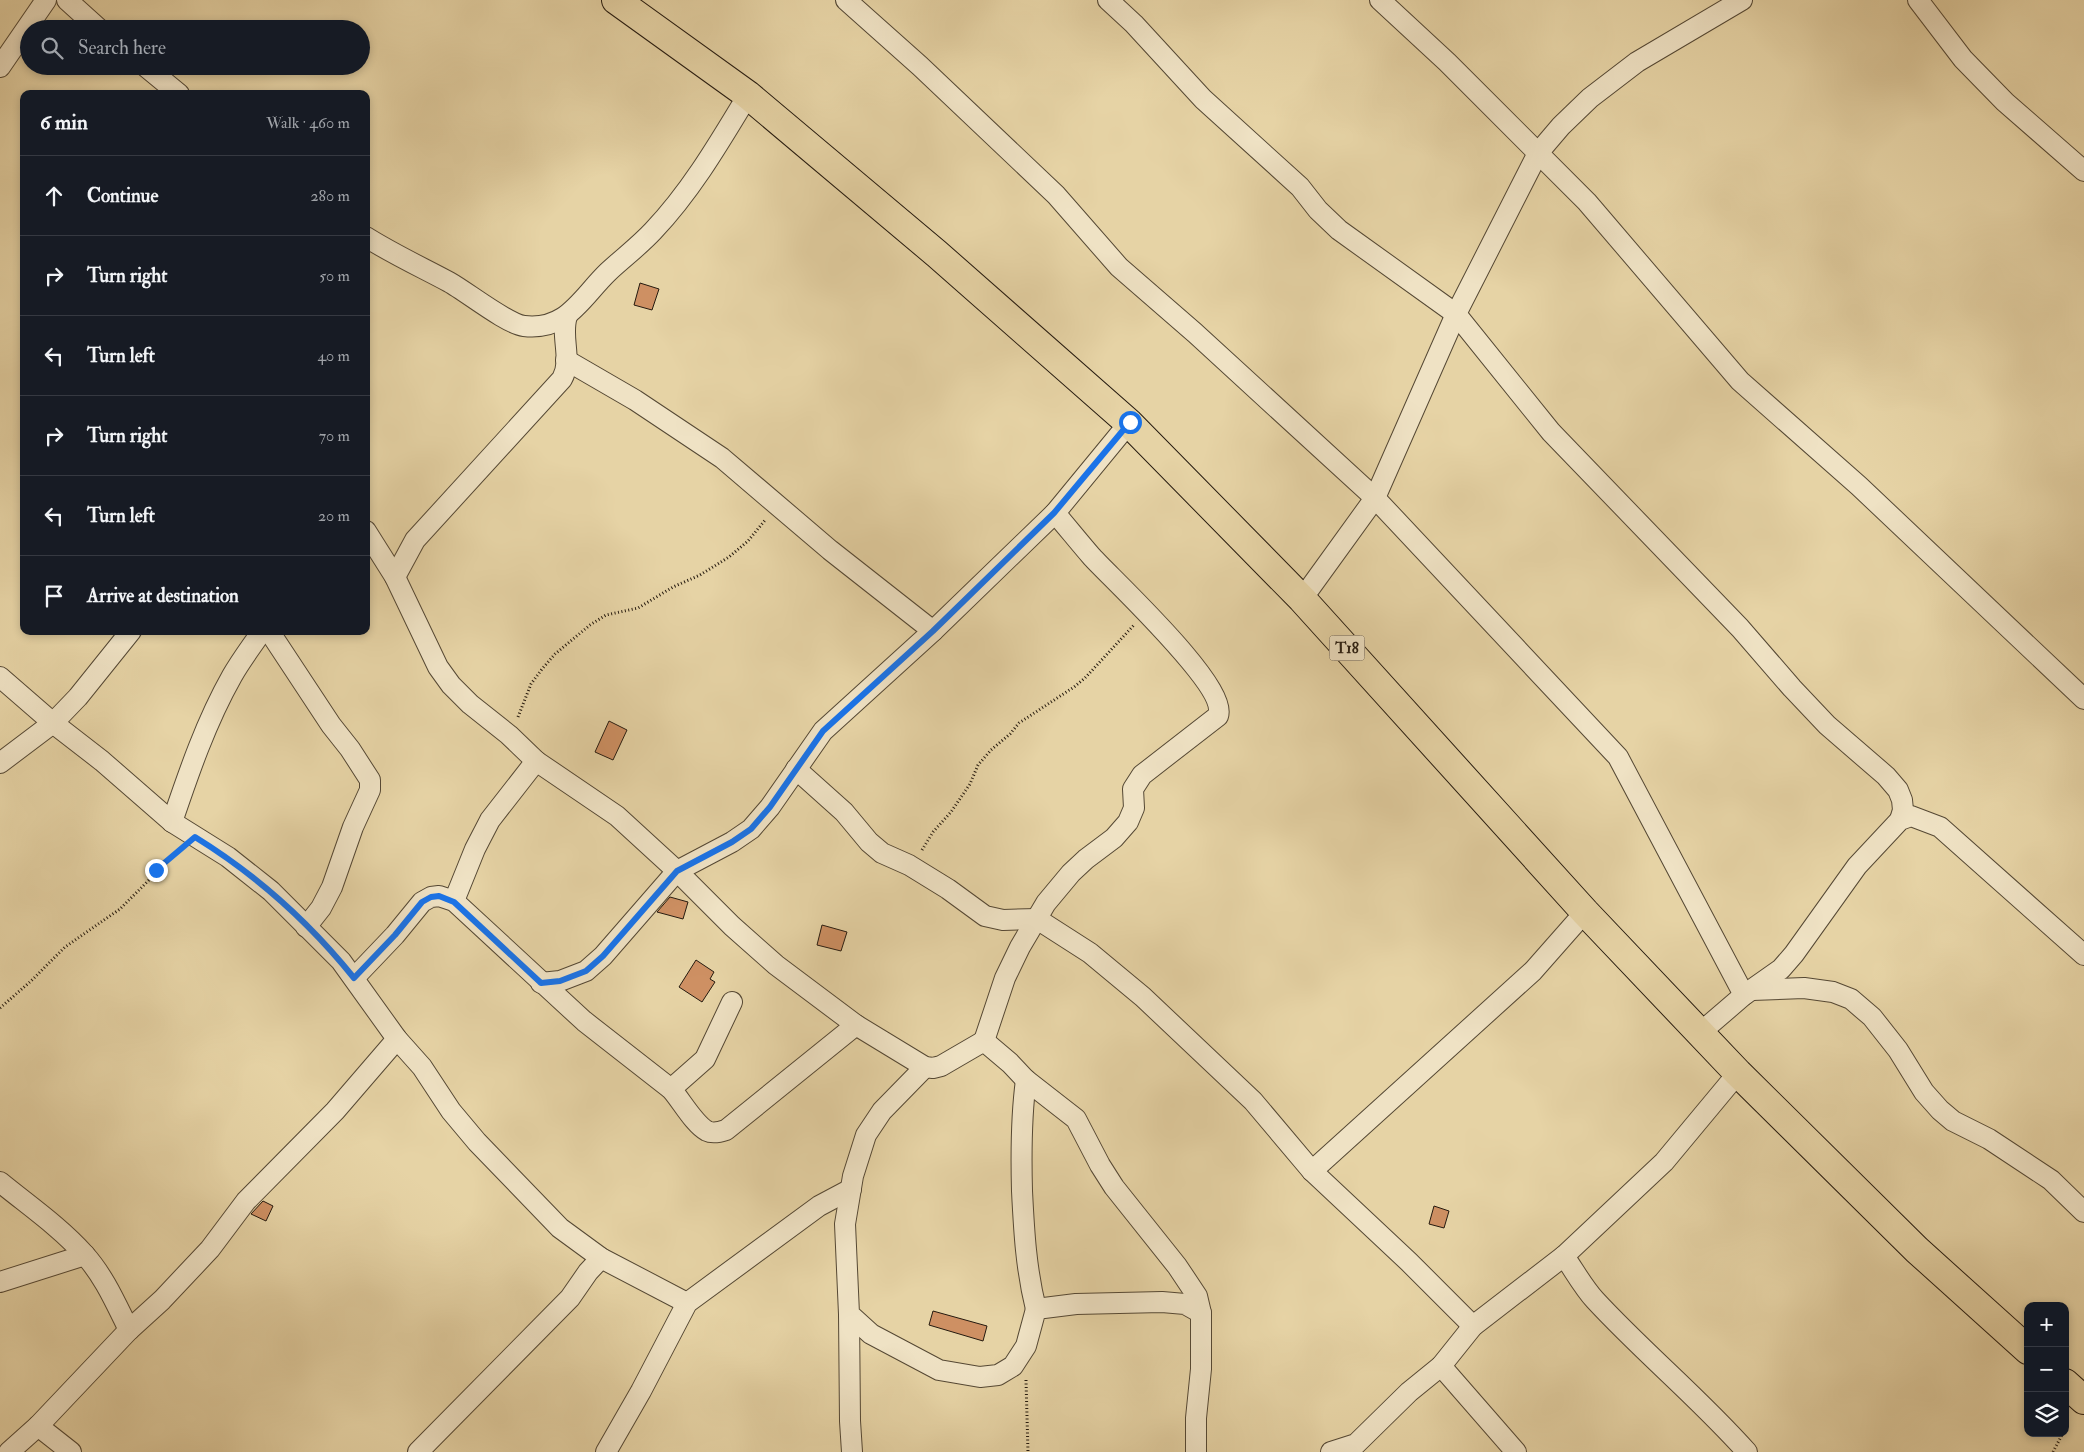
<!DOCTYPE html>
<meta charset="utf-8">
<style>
:root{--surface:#171b24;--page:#242831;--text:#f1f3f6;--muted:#9ea1a6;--line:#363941}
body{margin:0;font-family:"IM FELL Double Pica",serif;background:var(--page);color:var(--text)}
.controls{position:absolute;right:15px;bottom:15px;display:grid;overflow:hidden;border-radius:10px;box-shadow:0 2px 8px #0003}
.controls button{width:45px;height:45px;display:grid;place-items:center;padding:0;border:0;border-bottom:1px solid var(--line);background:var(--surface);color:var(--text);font:25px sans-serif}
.stop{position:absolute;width:15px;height:15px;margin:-11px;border:4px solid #1a73e8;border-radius:50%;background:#fff}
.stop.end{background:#1a73e8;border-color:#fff;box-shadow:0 1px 5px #0008}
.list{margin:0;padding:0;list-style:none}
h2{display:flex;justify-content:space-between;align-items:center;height:65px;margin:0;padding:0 20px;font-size:21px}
h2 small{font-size:16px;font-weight:400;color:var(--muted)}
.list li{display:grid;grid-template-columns:32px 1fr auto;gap:15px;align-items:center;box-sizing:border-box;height:80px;padding:0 20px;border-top:1px solid var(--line)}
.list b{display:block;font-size:19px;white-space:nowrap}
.list em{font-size:16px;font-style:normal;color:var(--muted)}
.icon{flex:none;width:28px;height:28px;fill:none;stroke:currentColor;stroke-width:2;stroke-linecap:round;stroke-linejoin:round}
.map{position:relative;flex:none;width:2084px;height:1452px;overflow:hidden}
.search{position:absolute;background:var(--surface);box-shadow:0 2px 8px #0003;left:20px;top:20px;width:350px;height:55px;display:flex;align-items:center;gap:12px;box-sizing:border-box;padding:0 18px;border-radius:28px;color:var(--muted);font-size:19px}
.panel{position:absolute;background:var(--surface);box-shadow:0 2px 8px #0003;left:20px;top:90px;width:350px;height:545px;border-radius:10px}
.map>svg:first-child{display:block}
.building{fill:#ce9063;stroke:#251a0f}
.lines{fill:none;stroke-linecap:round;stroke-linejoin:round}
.street-casing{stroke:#554834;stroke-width:22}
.highway-casing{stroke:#251a0f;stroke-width:30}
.path{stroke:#251a0f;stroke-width:3;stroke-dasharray:1 2.5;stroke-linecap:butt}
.street{stroke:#efe2c4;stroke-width:20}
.highway{stroke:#e6d3a5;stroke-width:28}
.route{stroke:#1a73e8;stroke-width:6}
.labels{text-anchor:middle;stroke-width:5;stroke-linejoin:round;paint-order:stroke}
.shield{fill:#efe2c4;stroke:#625645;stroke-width:1}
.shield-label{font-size:15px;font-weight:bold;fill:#251a0f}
</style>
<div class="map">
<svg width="2084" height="1452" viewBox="0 0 2084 1452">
<rect width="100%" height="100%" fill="#e6d3a5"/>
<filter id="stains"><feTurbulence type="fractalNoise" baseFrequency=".004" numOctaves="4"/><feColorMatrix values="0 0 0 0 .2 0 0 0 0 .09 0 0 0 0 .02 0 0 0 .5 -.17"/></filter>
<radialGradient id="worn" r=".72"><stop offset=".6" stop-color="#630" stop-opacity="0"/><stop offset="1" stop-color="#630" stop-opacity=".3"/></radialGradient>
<g class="building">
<path d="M640 283 659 289 652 310 634 305Z"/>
<path d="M609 721 627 730 613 760 595 752Z"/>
<path d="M670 897 688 902 683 919 657 912Z"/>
<path d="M822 925 847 932 841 951 817 945Z"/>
<path d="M696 960 714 972 710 979 715 982 702 1002 679 987Z"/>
<path d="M263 1201 273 1206 266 1221 251 1214Z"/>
<path d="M1434 1206 1449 1211 1444 1228 1429 1224Z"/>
<path d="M933 1311 987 1326 983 1341 929 1325Z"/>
</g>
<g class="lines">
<g class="street-casing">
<g id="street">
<path d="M67 0 99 29"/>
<path d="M846 0 920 66 1056 195 1119 267 1195 333 1375 498 1618 757 1744 995"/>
<path d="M1108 0 1134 24 1203 99 1300 187 1318 210 1339 230 1456 314 1551 432 1740 628 1792 688 1827 725 1886 776 1898 790 1902 800 1903 810 1900 820"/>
<path d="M1380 0 1447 62 1587 202 1740 381 1859 486 2084 699"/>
<path d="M1918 0 1963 59 2005 102 2084 171"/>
<path d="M145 66 179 94"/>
<path d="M0 67 46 0"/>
<path d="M366 237C393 254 421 267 449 282 467 292 507 324 524 326 567 331 581 298 608 272 623 258 639 246 653 231 691 191 719 143 748 95"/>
<path d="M566 360 635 400 722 458 830 550 933 631"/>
<path d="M366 531 395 577 438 667 451 685 470 704 509 735 536 761 617 816 677 871 732 926 776 965 856 1025 925 1067 933 1068 941 1066 984 1041 1010 1063 1026 1080 1076 1119 1100 1165 1114 1187 1177 1266 1197 1296 1201 1313V1369L1196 1418V1452"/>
<path d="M395 577 415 540 562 379C573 359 560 337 567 316"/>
<path d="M1302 599 1375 498 1456 314 1538 153 1561 126 1590 98 1637 62 1742 0"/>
<path d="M269 631 331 725 350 749 370 780V790L353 827 332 887 321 908 306 927"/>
<path d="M0 677 53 723 102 761 172 822 228 857 271 891 341 961 397 1039 422 1067 451 1111 477 1142 560 1228 601 1258 687 1303"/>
<path d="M0 763 53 723 78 697 131 631"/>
<path d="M796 769 844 812 869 842 882 853 909 865 948 889 985 916 1003 920 1037 919 1090 953 1143 997 1253 1101 1312 1171 1409 1262 1473 1326"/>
<path d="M172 822C189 772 206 722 232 676 241 660 252 646 262 631"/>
<path d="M454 901 475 849 490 820 536 761"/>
<path d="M354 978 395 935 422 902 431 897 439 896 454 901 584 1021 671 1089C681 1100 694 1124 707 1131 713 1134 720 1132 726 1130L856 1025"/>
<path d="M541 983 560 981 586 971 603 956 677 871 732 842 751 829 770 807 823 731 933 631 1055 513 1129 423"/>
<path d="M1752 990 1804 988 1833 992 1851 999 1872 1017 1898 1050 1924 1092 1940 1110 1953 1121 1989 1139 2051 1180 2084 1212"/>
<path d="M1701 1032 1744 995 1781 969 1794 954 1857 866 1900 820 1911 816 1940 827 2084 955"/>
<path d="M984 1041 1005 978 1020 947 1046 903 1071 873 1086 859 1114 838 1128 822 1134 808 1133 789 1142 775 1218 716C1229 687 1114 581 1092 557 1079 542 1067 527 1055 513"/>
<path d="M925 1067 882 1111 866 1135 853 1176 845 1224 849 1314 871 1334 939 1370 980 1377 998 1375 1013 1366 1026 1346 1036 1309 1076 1304 1162 1302 1185 1304 1201 1313"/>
<path d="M1026 1080C1021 1117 1021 1154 1022 1191 1024 1231 1026 1269 1036 1309"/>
<path d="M671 1089 705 1059 732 1002"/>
<path d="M1312 1171 1533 971 1585 912"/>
<path d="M0 1182C28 1205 60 1227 84 1254 104 1276 116 1304 129 1330"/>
<path d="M1564 1256C1574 1270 1583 1287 1595 1300 1644 1353 1699 1398 1747 1452"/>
<path d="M0 1282 85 1255"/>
<path d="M849 1314 850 1421 852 1452"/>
<path d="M1441 1366 1516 1452"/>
<path d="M38 1426 71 1452"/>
<path d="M9 1452 38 1426 129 1330 162 1300 210 1249 246 1201 335 1111 397 1039"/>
<path d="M418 1452 570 1298 588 1272 601 1258"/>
<path d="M606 1452 641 1391 687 1303 819 1206 851 1189"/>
<path d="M1331 1452 1356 1444 1409 1392 1441 1366 1473 1326 1564 1256 1664 1162 1738 1073"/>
</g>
</g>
<g class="highway-casing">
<g id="highway">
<path d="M616 0 748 95 937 254 1129 423 1302 599 1585 912 1738 1073 1917 1250 2028 1350"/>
<path d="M2065 1383 2084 1400"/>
</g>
</g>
<g class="path">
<path d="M518 717 531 684 542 669 555 654 590 625 606 615 638 608 673 587 700 575 729 557 748 541 766 519"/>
<path d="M922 850 933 832 951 812 970 784 978 765 991 750 1010 734 1019 723 1074 687 1085 678 1134 625"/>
<path d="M0 1008 31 981 65 947 120 909 179 850"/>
<path d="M1026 1380 1028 1452"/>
<path d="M2065 1424 2068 1415"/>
<path d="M2053 1452 2063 1433"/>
</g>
<use href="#street" class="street"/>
<use href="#highway" class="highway"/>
</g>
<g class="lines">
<path class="route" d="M156 870 195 837C255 874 309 922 354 978L395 935 422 902 431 897 439 896 454 902 541 983 560 981 586 971 603 956 677 871 732 842 751 829 770 807 823 731 933 631 1054 513 1130 422"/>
</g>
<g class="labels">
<rect class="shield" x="1329.5" y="635.5" width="35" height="25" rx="4"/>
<g class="shield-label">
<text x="1347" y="653">T18</text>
</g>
</g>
<rect width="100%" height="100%" filter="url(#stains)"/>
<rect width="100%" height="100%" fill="url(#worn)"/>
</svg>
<div class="controls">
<button>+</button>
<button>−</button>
<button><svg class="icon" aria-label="layers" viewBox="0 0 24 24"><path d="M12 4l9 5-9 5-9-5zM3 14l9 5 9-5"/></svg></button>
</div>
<div class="stop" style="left:1130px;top:422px"></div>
<div class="stop end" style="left:156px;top:870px"></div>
<div class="search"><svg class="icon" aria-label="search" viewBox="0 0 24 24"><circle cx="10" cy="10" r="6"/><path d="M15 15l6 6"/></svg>Search here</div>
<section class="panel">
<h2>6 min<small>Walk · 460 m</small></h2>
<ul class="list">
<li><svg class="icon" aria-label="ahead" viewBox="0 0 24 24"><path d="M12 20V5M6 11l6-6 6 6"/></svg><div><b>Continue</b></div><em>280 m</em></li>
<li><svg class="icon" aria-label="right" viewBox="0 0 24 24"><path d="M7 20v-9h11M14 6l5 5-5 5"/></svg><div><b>Turn right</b></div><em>50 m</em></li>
<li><svg class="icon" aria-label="left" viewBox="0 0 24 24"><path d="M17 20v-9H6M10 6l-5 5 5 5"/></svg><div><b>Turn left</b></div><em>40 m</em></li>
<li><svg class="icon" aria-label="right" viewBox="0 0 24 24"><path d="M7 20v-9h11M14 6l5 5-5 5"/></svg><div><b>Turn right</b></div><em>70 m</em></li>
<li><svg class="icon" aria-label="left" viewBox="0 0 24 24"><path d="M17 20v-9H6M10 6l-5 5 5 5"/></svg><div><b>Turn left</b></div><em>20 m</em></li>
<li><svg class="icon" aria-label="arrive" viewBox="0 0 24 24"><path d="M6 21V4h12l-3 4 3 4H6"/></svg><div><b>Arrive at destination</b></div></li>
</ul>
</section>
</div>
